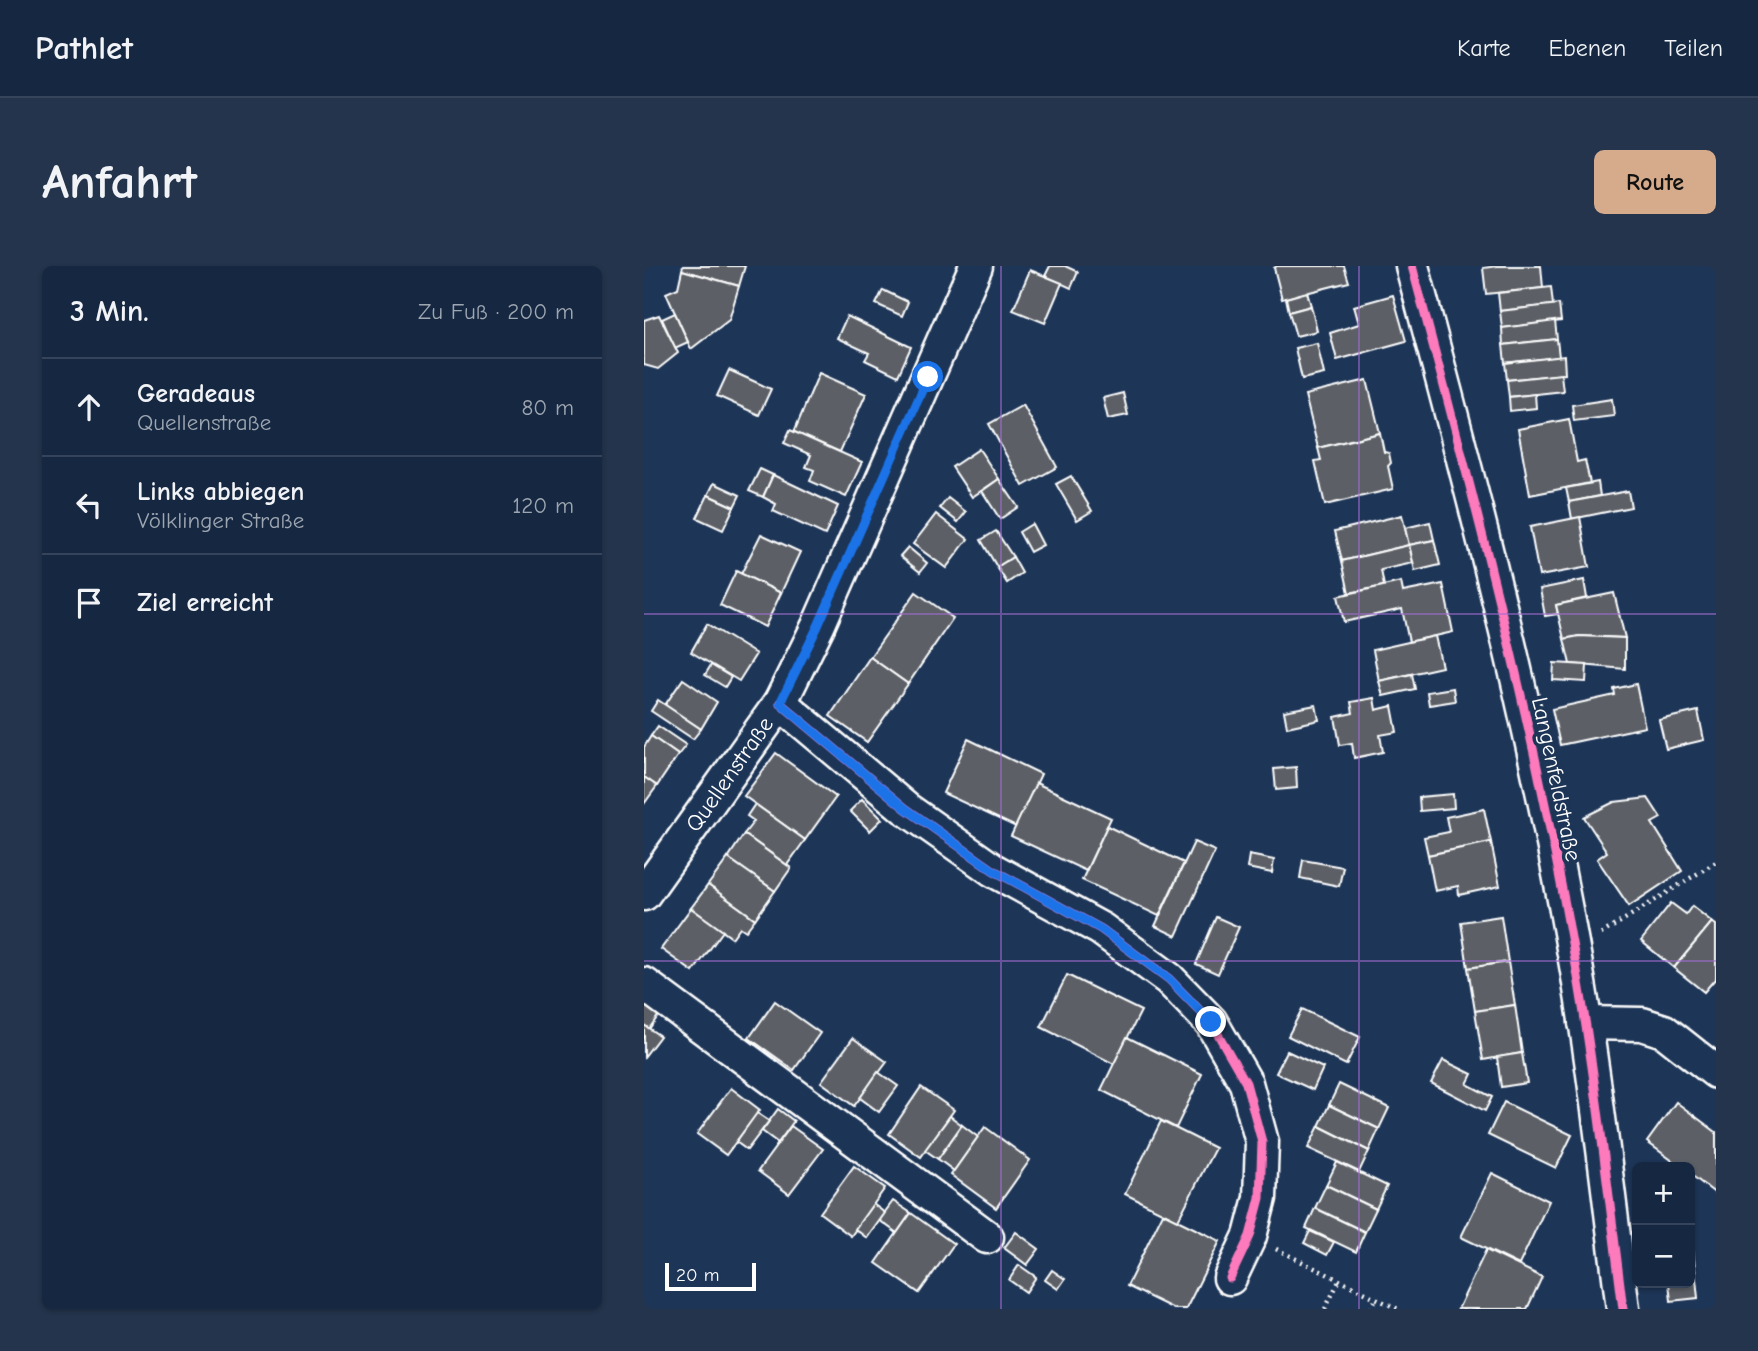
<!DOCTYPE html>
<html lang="de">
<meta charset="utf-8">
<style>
:root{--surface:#162841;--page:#23344c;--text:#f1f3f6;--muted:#9ea6b1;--line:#35445a;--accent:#d6ab8b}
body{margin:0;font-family:"Comic Neue",sans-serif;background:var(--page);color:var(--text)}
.controls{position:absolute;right:21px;bottom:21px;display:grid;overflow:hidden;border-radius:10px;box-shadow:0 2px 5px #0004}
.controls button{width:63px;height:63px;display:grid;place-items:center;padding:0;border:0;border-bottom:2px solid var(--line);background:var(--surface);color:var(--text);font:35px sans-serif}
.scale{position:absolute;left:21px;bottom:18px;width:91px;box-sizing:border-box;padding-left:7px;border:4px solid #fff;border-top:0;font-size:19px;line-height:24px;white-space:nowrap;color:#fff;-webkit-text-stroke:5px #1d3557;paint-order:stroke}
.stop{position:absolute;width:21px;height:21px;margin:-16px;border:5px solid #1a73e8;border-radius:50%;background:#fff}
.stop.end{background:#1a73e8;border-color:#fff;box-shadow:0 2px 7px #0008}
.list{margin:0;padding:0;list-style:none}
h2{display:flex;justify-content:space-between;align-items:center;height:91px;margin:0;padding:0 28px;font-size:30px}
h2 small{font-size:23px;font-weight:400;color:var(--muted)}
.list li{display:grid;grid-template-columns:46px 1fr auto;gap:21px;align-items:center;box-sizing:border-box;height:98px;padding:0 28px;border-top:2px solid var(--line)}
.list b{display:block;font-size:26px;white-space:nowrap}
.list p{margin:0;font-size:23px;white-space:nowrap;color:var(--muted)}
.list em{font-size:23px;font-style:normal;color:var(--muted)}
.icon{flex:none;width:38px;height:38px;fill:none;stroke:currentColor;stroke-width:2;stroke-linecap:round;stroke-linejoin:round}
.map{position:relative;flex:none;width:1072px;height:1043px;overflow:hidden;border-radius:10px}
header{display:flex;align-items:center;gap:42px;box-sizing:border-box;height:98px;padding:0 35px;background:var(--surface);border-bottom:2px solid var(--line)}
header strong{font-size:33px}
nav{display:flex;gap:38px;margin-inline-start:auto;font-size:24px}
.intro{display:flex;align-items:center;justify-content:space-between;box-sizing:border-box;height:168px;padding:0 42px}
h1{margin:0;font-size:49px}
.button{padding:18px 32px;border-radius:10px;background:var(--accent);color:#111;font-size:24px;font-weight:700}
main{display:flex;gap:42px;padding:0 42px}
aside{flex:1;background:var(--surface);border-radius:10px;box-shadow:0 2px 5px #0004}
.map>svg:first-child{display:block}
.building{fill:#5c6066;stroke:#fff;stroke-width:2}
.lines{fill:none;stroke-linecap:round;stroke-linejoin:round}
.minor-casing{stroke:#fff;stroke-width:37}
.path{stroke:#fff;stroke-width:4.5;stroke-dasharray:2 5;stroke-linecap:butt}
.minor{stroke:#1d3557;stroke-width:32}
.cycleway-casing{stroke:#1d3557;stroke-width:13}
.cycleway{stroke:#fd7abc;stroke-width:9}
.route{stroke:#1a73e8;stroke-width:9}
.grid{fill:none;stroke:#a36bd2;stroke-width:2;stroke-opacity:0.55}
.labels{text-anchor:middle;stroke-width:7;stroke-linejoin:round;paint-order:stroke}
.street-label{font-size:23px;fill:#fff;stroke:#1d3557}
</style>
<header>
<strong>Pathlet</strong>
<nav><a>Karte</a><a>Ebenen</a><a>Teilen</a></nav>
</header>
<div class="intro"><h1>Anfahrt</h1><a class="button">Route</a></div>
<main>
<aside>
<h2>3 Min.<small>Zu Fuß · 200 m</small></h2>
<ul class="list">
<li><svg class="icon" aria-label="ahead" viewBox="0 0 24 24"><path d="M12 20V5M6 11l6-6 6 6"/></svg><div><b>Geradeaus</b><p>Quellenstraße</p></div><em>80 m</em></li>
<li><svg class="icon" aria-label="left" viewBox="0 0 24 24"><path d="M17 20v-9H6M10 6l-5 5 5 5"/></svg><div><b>Links abbiegen</b><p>Völklinger Straße</p></div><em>120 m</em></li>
<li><svg class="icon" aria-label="arrive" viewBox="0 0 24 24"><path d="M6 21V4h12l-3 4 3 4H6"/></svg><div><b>Ziel erreicht</b></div></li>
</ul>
</aside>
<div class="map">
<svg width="1072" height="1043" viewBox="0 0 1072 1043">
<rect width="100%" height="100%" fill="#1d3557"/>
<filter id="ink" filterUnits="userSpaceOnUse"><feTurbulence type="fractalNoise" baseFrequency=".0143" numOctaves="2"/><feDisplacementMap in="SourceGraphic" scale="14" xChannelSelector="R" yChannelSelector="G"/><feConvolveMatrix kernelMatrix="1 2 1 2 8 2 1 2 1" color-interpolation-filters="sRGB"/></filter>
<g filter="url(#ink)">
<g class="building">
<path d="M39 0H101L95 20 38 4Z"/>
<path d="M406 0H421L434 6 427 22 401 10Z"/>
<path d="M633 0H700L705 16 638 33 630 2Z"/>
<path d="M853 0H897L899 22 842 28 839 2Z"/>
<path d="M38 4 95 20 85 54 47 83 22 27 34 22Z"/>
<path d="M386 4 418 17 401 57 369 44Z"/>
<path d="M907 21 909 39 856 45 854 27Z"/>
<path d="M239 24 264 36 258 50 232 38Z"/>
<path d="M663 26 667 40 645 46 642 32Z"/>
<path d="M749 29 762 75 693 94 686 67 715 58 710 40Z"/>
<path d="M915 38 917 55 858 62 856 45Z"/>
<path d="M667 40 673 65 652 70 645 46Z"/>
<path d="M31 47 44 76 31 82 18 53Z"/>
<path d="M15 49 34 87 14 103 0 99V54Z"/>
<path d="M203 50 267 81 254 110 221 94 225 87 193 72Z"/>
<path d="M911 55 913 73 859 79 858 62Z"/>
<path d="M913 73 915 91 861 97 859 79Z"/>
<path d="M673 77 680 108 658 113 651 82Z"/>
<path d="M920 90 921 108 863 114 861 97Z"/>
<path d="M85 104 127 123 115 149 73 130Z"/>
<path d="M175 107 222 128 196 186 150 166Z"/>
<path d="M917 108 919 125 865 131 863 114Z"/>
<path d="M723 114 736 167 674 182 661 129Z"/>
<path d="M479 127 484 149 464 153 459 132Z"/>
<path d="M891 128 892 142 866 145 865 131Z"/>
<path d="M968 133 970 150 930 155 928 139Z"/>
<path d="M379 139 413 201 379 220 345 158Z"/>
<path d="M925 153 933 196 941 194 946 217 886 229 874 163Z"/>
<path d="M146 164 218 196 202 231 166 215 170 204 162 201 167 189 140 177Z"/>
<path d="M736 167 740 186 745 187 747 197 744 200 749 223 681 239 671 195 677 194 674 182Z"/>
<path d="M335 183 355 213 328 231 308 201Z"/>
<path d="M116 203 129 209 119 231 105 225Z"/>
<path d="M129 209 194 240 181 269 129 245 132 238 119 231Z"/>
<path d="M427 210 448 245 433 254 412 218Z"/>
<path d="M355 213 374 241 356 253 338 225Z"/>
<path d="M954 216 956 230 925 236 922 222Z"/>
<path d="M70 217 96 229 90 241 64 229Z"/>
<path d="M984 225 987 241 928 253 925 236Z"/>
<path d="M64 229 90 241 79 264 53 252Z"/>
<path d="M304 232 322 246 314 256 296 242Z"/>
<path d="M292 248 324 273 302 302 269 278Z"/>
<path d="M758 249 765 279 698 295 691 265Z"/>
<path d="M936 251 945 301 895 310 886 261Z"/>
<path d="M786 256 790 274 765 279 761 262Z"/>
<path d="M388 258 399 279 386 286 375 266Z"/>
<path d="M352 265 369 291 353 301 337 274Z"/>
<path d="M117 268 156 286 137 327 97 308Z"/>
<path d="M790 274 796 299 771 305 765 279Z"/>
<path d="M765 279 769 297 737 304 740 320 705 327 698 295Z"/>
<path d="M264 281 283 297 276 306 256 290Z"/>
<path d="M369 291 378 307 363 317 353 301Z"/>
<path d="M92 305 137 327 121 361 76 339Z"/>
<path d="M940 314 943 332 912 339 914 348 901 350 896 323Z"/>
<path d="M757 316 759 326 799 318 809 366 765 376 758 343 700 356 694 330Z"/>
<path d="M272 326 309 352 264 418 226 391Z"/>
<path d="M970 327 981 372 935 370 920 373 912 339Z"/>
<path d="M63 358 112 388 95 415 47 386Z"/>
<path d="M791 370 798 401 735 415 729 384Z"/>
<path d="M935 370 981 372V403L926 398 920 373Z"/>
<path d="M226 391 264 418 223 476 186 450Z"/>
<path d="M910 397 943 399 942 416 909 414Z"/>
<path d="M67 399 87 411 81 421 61 409Z"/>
<path d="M768 408 771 423 739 430 735 415Z"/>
<path d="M39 413 73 436 57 463 21 439Z"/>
<path d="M992 418 1001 461 916 479 908 443 971 429 970 423Z"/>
<path d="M809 422 811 435 785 439 783 426Z"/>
<path d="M730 432 732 444 748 440 753 466 736 469 739 486 710 492 708 477 696 479 691 451 709 447 707 436Z"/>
<path d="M14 434 57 463 49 473 7 445Z"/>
<path d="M672 439 675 454 643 461 640 445Z"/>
<path d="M1054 445 1060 474 1022 483 1015 454Z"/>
<path d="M14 460 42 479 34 489 7 470Z"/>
<path d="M7 470 34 489 13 520 0 511V481Z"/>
<path d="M324 473 397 508 372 561 299 527Z"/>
<path d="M132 487 192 531 161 574 100 530Z"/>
<path d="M652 501 653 522 632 524 630 503Z"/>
<path d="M0 511 13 520 0 538Z"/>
<path d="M392 517 467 552 442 605 367 570Z"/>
<path d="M809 528 810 542 776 545 775 531Z"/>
<path d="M1004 532 1017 552 1008 557 1038 605 985 640 953 593 963 586 940 551 970 536Z"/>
<path d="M218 533 238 553 226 565 206 545Z"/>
<path d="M111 538 161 574 143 599 100 568 110 555 103 550Z"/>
<path d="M840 543 847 576 784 589 780 571 805 566 802 551Z"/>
<path d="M463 560 540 597 515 650 438 614Z"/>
<path d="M100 568 147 602 131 625 84 592Z"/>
<path d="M550 576 571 585 532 670 511 660Z"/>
<path d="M847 576 856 620 815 629 814 620 791 625 784 589Z"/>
<path d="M605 589 630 594 628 607 603 602Z"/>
<path d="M84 592 131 625 111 653 64 619Z"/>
<path d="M659 594 699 601 695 620 656 612Z"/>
<path d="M64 619 111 653 102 665 96 661 88 672 47 642Z"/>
<path d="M1027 637 1042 648 1048 640 1068 656 1030 702 997 675Z"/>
<path d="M47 642 79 665 49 706 17 683Z"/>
<path d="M857 650 864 696 824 702 817 656Z"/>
<path d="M572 651 595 661 574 708 552 698Z"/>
<path d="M1068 656 1072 659V714L1071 713 1060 726 1030 702Z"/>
<path d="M864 696 871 739 831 745 824 702Z"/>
<path d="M423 709 497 745 470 798 397 761Z"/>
<path d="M0 734 17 746 5 763 0 759Z"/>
<path d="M131 735 176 767 150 804 105 772Z"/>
<path d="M871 739 878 787 839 794 831 745Z"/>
<path d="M658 743 716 771 702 799 644 770Z"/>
<path d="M0 759 16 770 0 791Z"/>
<path d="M483 771 558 808 532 862 457 824Z"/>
<path d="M209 772 243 796 210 840 177 816Z"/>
<path d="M643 785 679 802 669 824 632 807Z"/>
<path d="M878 787 883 817 857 821 853 791Z"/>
<path d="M799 794 828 808 823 818 848 831 841 845 787 817Z"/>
<path d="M234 806 254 820 235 846 216 832Z"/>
<path d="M695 818 745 842 735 863 685 839Z"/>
<path d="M277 821 310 844 277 891 245 868Z"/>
<path d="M87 822 116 844 82 889 53 868Z"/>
<path d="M860 836 928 869 912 902 844 869Z"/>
<path d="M1032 836 1072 866V928L1046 908V901H1037L1003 876Z"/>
<path d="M685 839 735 863 725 885 675 860Z"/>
<path d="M134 843 150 855 134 877 118 865Z"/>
<path d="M113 847 125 855 103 884 92 876Z"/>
<path d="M306 850 318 859 294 893 281 884Z"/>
<path d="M517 855 571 882 534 954 481 928Z"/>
<path d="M318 859 334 871 310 905 294 893Z"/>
<path d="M147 860 179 883 145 928 114 905Z"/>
<path d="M675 860 725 885 715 906 664 882Z"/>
<path d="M341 861 386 894 352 942 307 909Z"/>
<path d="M693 896 743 920 732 943 682 919Z"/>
<path d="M210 900 241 922 207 970 176 947Z"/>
<path d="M848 907 905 935 875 999 817 971Z"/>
<path d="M682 919 732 943 721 966 671 942Z"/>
<path d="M249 935 267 947 253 967 235 954Z"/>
<path d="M229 938 241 947 223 972 211 963Z"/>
<path d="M671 942 721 966 712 986 662 962Z"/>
<path d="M267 947 310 978 275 1027 232 997Z"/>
<path d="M519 947 576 975 542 1043H530L483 1020Z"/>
<path d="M1046 954 1054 1032 1027 1035 1025 1017H1046Z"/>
<path d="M666 965 690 976 683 989 660 977Z"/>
<path d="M372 966 395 983 383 999 360 982Z"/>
<path d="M842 984 898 1011 883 1043H814Z"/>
<path d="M375 999 392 1011 382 1026 365 1014Z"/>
<path d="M408 1004 421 1013 414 1023 401 1014Z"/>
</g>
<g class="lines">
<g class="minor-casing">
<g id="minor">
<path d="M768 0C829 227 889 456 930 688 951 805 964 925 979 1043"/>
<path d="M136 437 261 542 349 604 457 663 525 713 567 756 602 817 618 876 616 932 606 970 586 1012"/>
<path d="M0 628 136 437 174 360 332 0"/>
<path d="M0 718 343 971"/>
<path d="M941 757 998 758 1020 765 1072 806"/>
</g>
</g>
<g class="path">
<path d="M957 668 1072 596"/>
<path d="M632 983 754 1043"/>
<path d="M681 1043 695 1015"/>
<path d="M727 1043 732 1032"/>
</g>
<use href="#minor" class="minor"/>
<g class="cycleway-casing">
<g id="cycleway">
<path d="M768 0C829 227 889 456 930 688 951 805 964 925 979 1043"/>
<path d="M136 437 261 542 349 604 457 663 525 713 567 756 602 817 618 876 616 932 606 970 586 1012"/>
</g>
</g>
<use href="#cycleway" class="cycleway"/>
</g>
</g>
<g class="lines" filter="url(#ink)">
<path class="route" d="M284 111 174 360 136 437 261 542 349 604 457 663 525 713 567 756"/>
</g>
<path class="grid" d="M357 0V1043M715 0V1043M0 348H1072M0 695H1072"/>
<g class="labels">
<g class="street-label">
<text transform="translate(85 508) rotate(-55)" y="8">Quellenstraße</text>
<text transform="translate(913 513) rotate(78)" y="8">Langenfeldstraße</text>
</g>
</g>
</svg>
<div class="controls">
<button>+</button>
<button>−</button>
</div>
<div class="scale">20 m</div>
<div class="stop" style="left:284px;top:111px"></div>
<div class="stop end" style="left:567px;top:756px"></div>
</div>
</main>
